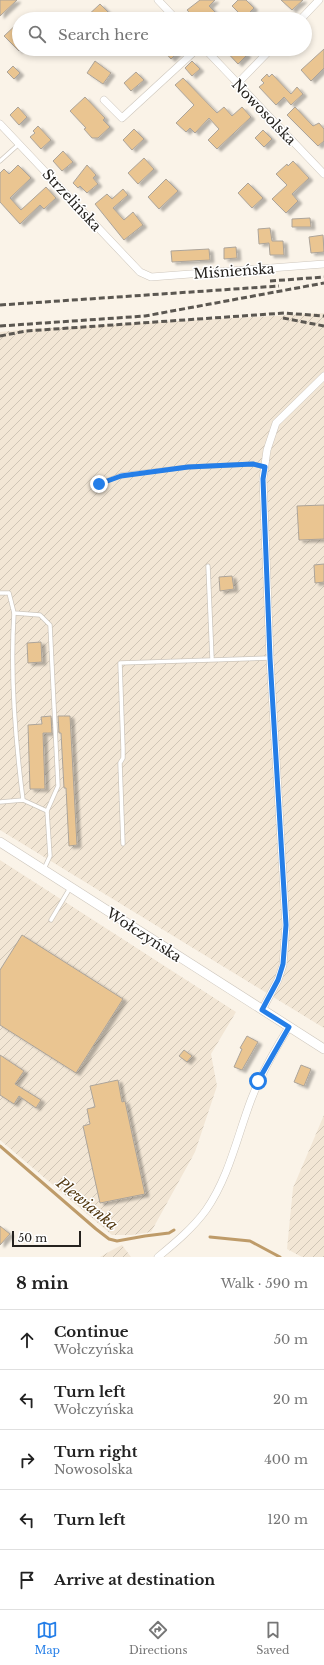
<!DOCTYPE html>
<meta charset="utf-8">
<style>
:root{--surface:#fff;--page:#f6f6f6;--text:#222;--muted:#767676;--line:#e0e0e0;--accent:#247ee8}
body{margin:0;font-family:"Libre Baskerville",serif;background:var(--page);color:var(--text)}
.scale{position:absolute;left:12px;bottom:10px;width:69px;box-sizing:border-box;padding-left:4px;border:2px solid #25221e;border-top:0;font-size:11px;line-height:14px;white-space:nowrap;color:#25221e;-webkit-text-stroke:3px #fff;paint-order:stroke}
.stop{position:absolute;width:12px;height:12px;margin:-9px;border:3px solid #247ee8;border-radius:50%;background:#fff}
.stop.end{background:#247ee8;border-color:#fff;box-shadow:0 1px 4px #0008}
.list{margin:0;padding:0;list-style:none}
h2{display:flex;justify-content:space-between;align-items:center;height:52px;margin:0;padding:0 16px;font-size:17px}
h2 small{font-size:13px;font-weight:400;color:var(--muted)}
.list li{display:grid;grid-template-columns:26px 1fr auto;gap:12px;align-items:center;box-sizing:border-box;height:60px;padding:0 16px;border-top:1px solid var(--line)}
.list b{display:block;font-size:15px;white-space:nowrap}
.list p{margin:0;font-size:13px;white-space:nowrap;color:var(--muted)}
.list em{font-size:13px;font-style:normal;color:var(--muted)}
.icon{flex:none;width:22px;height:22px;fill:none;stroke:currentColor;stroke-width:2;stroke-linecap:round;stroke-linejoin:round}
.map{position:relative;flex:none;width:324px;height:1257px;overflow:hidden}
.search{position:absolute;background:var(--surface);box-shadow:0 2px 6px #0003;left:12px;right:12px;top:12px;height:44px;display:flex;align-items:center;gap:10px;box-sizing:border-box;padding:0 14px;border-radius:22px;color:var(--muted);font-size:15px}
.sheet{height:352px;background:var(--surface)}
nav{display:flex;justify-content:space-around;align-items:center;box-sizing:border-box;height:56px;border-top:1px solid var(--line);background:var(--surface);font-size:11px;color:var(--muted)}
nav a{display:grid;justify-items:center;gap:2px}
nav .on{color:var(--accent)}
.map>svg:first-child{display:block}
.industrial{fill:url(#industrial-furrows)}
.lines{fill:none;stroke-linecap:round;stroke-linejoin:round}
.stream{stroke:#be9b69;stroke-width:3}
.building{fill:#eac591;stroke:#aca49a;filter:url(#shadow)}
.service-casing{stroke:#cec7bd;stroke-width:5}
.minor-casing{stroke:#cec7bd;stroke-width:8}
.tertiary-casing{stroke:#cec7bd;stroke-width:10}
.service{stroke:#fff;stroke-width:3.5}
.minor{stroke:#fff;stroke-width:7}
.tertiary{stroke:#fff;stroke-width:9}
.rail{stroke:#5b5751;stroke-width:3;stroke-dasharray:6 3;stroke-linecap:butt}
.route{stroke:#247ee8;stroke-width:5}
.labels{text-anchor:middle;stroke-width:3;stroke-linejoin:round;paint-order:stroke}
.street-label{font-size:14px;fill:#25221e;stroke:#fff}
.water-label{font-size:15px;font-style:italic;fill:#533911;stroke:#fff}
</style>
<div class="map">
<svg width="324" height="1257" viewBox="0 0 324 1257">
<defs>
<pattern id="industrial-furrows" width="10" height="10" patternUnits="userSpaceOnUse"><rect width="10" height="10" fill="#f2e6d5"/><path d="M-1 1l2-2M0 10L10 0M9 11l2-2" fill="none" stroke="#cfc5b6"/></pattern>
<filter id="shadow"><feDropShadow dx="4" dy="2.5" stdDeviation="1" flood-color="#0004"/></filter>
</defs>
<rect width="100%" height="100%" fill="#faf3e8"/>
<g class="industrial">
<path d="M324 313V1028L0 830V332L18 330Z"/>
<path d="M0 860 236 1012 211 1054 217 1086 195 1152 151 1232 132 1235H112L0 1140Z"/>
<path d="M324 1115V1257H302L287 1249 293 1188Z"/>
<path d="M122 1245 131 1257H100L114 1249Z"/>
</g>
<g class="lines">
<g class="stream">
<path d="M0 1146 96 1229 109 1239 117 1241 145 1236 169 1233 174 1230"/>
<path d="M210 1237 250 1241 280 1257"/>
</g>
</g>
<g class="building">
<path d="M0 0H17L0 16Z"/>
<path d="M200 0H215L209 6 222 19H195L187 10Z"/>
<path d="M238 0H246L254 8 244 18 232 6Z"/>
<path d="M281 0H303L292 10Z"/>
<path d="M100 4 108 12 101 19H84Z"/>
<path d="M19 22V51L4 36Z"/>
<path d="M162 49H181L171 59Z"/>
<path d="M224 49H241L247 55 238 64Z"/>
<path d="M324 49V68L311 81 301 70Z"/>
<path d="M95 61 111 73 103 84 87 73Z"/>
<path d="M192 61 200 69 192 76 185 68Z"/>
<path d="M13 66 20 73 14 79 7 72Z"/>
<path d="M136 72 144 80 131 91 124 83Z"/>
<path d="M267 74 269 77 272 74 291 94 297 87 303 94 291 105 284 97 276 105 259 87 264 83 261 80Z"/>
<path d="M183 78 217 113 224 107 232 116 242 107 251 117 217 149 208 140 219 129 209 118 195 133 190 128 186 132 176 123 194 105 175 85Z"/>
<path d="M85 97 105 118 103 120 110 127 98 138H92L84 129 86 128 70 111Z"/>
<path d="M18 107 27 117 19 125 10 115Z"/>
<path d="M295 107 313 126 319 123 324 129V141L318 146 287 115Z"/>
<path d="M38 126 51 140 41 149 30 137 35 133 33 131Z"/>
<path d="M134 129 144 139 132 150 123 140Z"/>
<path d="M263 130 272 139 264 147 255 138Z"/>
<path d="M63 151 73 162 62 171 53 161Z"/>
<path d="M144 158 154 169 138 184 128 173Z"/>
<path d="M293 161 309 178 292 194 298 201 286 213 272 199 287 185 276 174 287 164 288 166Z"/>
<path d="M18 165 31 178 10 198 21 210 46 187 56 198 44 209 40 205 20 224 0 202V173L4 169 9 174Z"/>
<path d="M87 165 96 175 93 178 98 184 87 193 80 186 78 188 73 183Z"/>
<path d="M166 179 178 191 159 209 148 197Z"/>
<path d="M248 183 263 198 252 208 238 193Z"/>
<path d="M123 189 128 195 113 208 124 220 133 212 143 225 124 240 95 204 107 194 112 199Z"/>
<path d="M310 218 311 227H292V219Z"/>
<path d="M270 228 272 241H283L284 255H270L269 243 259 244 258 229Z"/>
<path d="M323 235 324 252 311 253 309 237Z"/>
<path d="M236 247 237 258 224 259V248Z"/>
<path d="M209 249 210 260 172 262 171 251Z"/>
<path d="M324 505V539L299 540 297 506Z"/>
<path d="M324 564V582L315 583 314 565Z"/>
<path d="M232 576 234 589 220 591 219 577Z"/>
<path d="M41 642 42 662 28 663 27 643Z"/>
<path d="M51 716 52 733H43L45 789H30L28 725 42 724 41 717Z"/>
<path d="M58 716H70L77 845 69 846 66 788H64L61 733H59Z"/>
<path d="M22 935 123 999 76 1073 0 1025V970Z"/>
<path d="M247 1036 258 1042 242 1070 234 1067 242 1049 240 1048Z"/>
<path d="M184 1050 192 1056 187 1062 179 1056Z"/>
<path d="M0 1055 24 1071 15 1084 41 1100 36 1108 19 1096 14 1104 0 1095Z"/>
<path d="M301 1065 311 1069 304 1086 294 1082Z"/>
<path d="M118 1080 122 1102 125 1101 145 1194 100 1203 83 1126 90 1124 87 1109 95 1107 90 1086Z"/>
<path d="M0 1226 10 1234 0 1245Z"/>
</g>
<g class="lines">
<g class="service-casing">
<g id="service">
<path d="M0 161 19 144"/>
<path d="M99 484 121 475 188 467 253 464 265 467"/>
<path d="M208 566 212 659"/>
<path d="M0 593H9L14 613 40 615 50 625 58 786 47 811 50 856 44 869"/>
<path d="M14 613C10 675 15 738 23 800"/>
<path d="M0 802 23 800 47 811"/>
<path d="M123 844 120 763 123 758V748L120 663 270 658"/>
<path d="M51 920 70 888"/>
</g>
</g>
<g class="minor-casing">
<g id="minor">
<path d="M158 0 176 19"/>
<path d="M301 19 319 0"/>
<path d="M205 49 324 174"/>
<path d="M238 83 271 49"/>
<path d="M104 100 122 118 197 49"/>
<path d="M0 124 140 272 151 277 324 264"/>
<path d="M262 1010 278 980 283 965 286 925 270 658 263 479 267 450 276 423 324 376"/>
<path d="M158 1257C175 1243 193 1228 206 1210 229 1177 237 1137 251 1100 261 1074 274 1051 289 1027"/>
</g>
</g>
<g class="tertiary-casing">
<path id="tertiary" d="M0 842 324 1049"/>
</g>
<use href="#service" class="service"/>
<use href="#minor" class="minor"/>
<use href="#tertiary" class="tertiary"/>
<g class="rail">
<path d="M270 281 324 277"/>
<path d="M0 305 279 286"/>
<path d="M283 318 324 326"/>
<path d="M0 326 145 316 324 283"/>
<path d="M0 336 26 331 284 313 324 316"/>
</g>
</g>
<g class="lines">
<path class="route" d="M99 484 121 476 188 467 253 464 265 467 263 479 270 658 286 925 283 964 278 980 262 1010 289 1027 258 1081"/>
</g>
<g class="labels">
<g class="street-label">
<text transform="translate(264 112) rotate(46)" y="5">Nowosolska</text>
<text transform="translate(72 200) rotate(47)" y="5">Strzelińska</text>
<text transform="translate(234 271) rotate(-4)" y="5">Miśnieńska</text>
<text transform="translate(144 935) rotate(33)" y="5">Wołczyńska</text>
</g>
<g class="water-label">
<text transform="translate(87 1204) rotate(39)" y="5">Plewianka</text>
</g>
</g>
</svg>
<div class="scale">50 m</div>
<div class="stop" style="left:258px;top:1081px"></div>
<div class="stop end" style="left:99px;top:484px"></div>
<div class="search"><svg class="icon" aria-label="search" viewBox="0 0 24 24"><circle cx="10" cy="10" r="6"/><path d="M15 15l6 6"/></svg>Search here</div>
</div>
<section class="sheet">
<h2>8 min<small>Walk · 590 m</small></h2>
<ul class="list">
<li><svg class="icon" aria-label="ahead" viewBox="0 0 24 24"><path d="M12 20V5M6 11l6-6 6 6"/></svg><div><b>Continue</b><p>Wołczyńska</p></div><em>50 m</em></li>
<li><svg class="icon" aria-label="left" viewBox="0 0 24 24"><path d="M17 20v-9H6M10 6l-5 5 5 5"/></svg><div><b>Turn left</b><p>Wołczyńska</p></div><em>20 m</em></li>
<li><svg class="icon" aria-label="right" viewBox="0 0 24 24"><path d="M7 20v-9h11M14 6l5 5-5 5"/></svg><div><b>Turn right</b><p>Nowosolska</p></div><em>400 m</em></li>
<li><svg class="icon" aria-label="left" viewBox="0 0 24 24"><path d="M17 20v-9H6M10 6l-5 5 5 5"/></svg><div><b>Turn left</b></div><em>120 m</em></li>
<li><svg class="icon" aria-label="arrive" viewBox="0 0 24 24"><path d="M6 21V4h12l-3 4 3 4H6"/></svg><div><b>Arrive at destination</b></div></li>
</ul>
</section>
<nav>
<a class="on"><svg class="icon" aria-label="map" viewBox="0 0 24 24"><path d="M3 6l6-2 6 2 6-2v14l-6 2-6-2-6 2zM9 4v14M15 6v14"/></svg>Map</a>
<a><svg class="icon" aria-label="directions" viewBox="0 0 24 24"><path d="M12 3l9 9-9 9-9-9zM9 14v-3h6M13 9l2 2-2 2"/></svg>Directions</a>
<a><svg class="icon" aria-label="saved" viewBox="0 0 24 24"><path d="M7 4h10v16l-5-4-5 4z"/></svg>Saved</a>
</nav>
